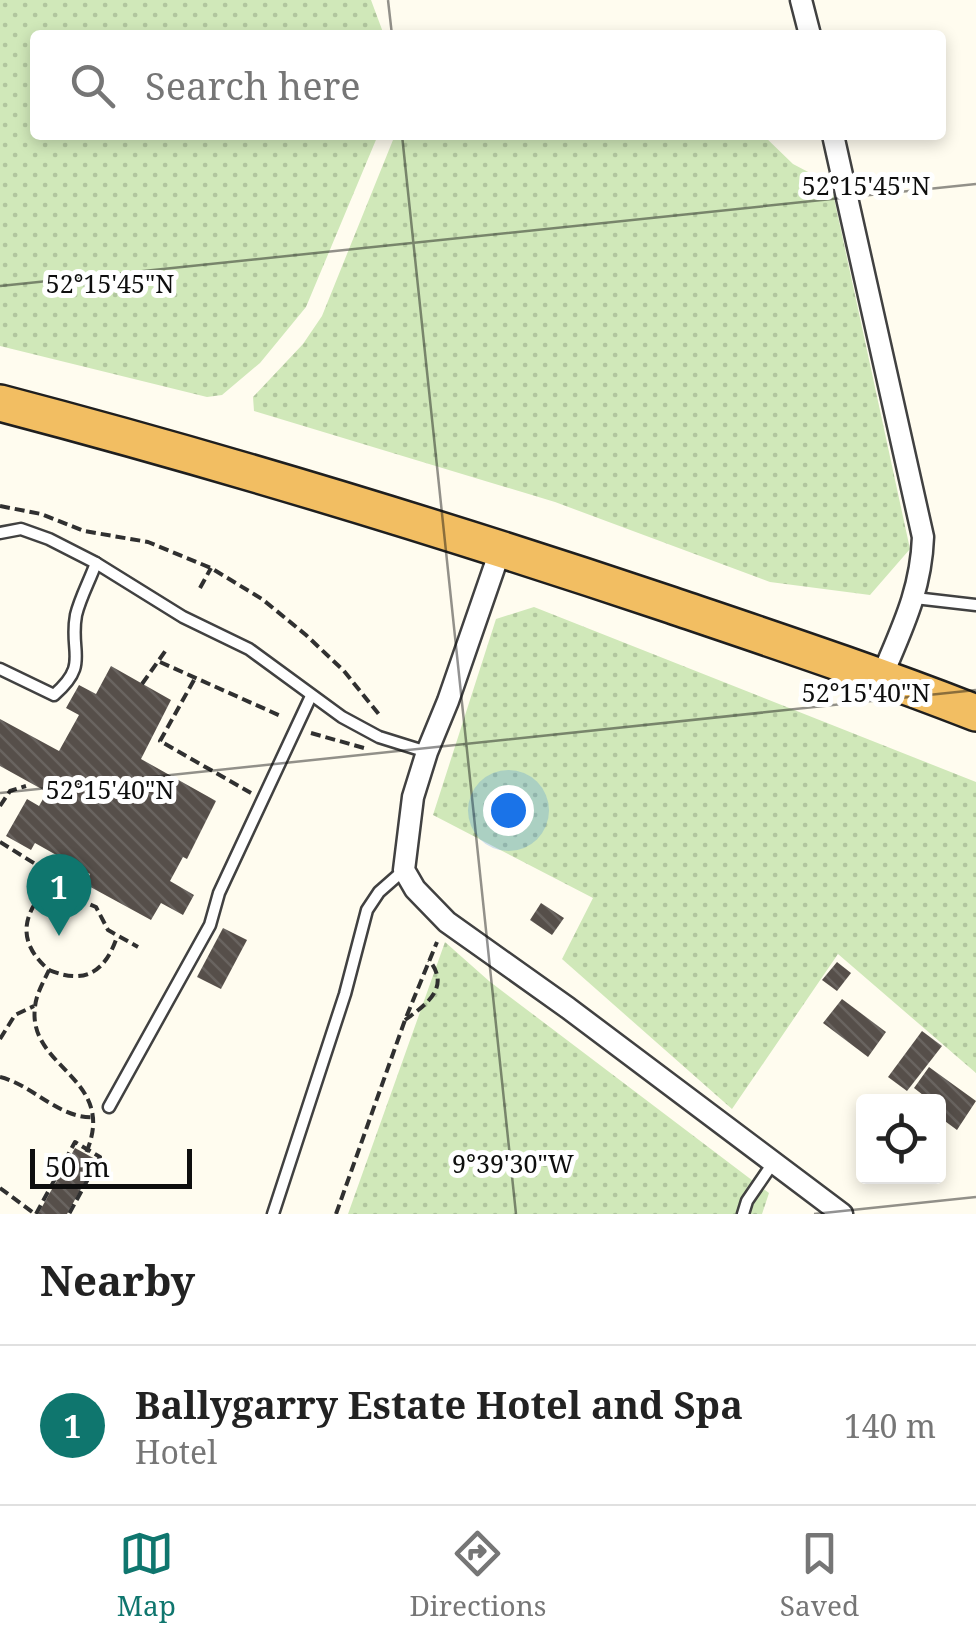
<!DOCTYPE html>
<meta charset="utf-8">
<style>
:root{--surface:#fff;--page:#f2f2f2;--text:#222;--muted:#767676;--line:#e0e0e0;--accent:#0f766e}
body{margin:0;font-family:"Noto Serif",serif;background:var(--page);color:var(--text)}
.controls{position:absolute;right:30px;bottom:30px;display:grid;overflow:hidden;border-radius:10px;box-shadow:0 5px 15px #0003}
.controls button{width:90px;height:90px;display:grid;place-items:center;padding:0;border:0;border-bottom:2px solid var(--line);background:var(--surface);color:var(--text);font:50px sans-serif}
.scale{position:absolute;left:30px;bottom:25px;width:162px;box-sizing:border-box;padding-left:10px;border:5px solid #0e0e0e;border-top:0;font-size:28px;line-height:35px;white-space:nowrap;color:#0e0e0e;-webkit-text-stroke:8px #fff;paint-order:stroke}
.you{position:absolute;left:508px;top:810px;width:35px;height:35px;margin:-25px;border:8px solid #fff;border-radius:50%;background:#1a73e8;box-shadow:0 0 0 15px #1a73e833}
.badge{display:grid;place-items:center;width:65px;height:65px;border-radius:50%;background:var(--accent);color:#fff;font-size:32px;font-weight:700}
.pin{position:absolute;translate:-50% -82px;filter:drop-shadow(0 2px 5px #0008)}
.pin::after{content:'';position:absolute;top:52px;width:35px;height:30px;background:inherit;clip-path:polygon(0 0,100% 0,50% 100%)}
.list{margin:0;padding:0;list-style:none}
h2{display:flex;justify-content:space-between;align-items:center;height:130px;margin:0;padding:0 40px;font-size:42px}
h2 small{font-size:32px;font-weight:400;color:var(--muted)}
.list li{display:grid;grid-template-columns:65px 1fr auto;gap:30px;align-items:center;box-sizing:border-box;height:160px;padding:0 40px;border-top:2px solid var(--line)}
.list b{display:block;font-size:38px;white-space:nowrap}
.list p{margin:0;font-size:32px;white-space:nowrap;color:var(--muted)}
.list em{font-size:32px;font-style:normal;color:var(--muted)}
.icon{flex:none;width:55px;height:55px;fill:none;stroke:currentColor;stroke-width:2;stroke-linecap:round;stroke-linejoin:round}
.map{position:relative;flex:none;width:976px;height:1214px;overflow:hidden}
.search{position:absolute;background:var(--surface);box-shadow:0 5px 15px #0003;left:30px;right:30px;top:30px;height:110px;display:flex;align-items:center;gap:25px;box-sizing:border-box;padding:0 35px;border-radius:10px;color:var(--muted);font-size:38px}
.sheet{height:290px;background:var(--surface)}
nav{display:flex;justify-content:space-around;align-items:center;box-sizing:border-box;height:140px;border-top:2px solid var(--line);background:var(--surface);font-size:28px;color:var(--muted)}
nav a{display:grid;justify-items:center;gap:5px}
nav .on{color:var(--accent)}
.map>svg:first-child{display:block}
.green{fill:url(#green-dots)}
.building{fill:url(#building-back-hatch)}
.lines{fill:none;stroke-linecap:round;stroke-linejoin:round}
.service-casing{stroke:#414141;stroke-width:15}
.minor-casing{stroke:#414141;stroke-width:25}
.trunk-casing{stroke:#1f1f1f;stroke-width:40}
.path{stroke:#303030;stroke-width:4;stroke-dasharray:10 5;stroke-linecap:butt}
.service{stroke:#fff;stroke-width:10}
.minor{stroke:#fff;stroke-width:20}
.trunk{stroke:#f2be62;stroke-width:35}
.ticks{fill:none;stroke:#0e0e0e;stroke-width:2.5;stroke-opacity:0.45}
.ticks-label{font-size:25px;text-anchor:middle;fill:#0e0e0e;stroke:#fff;stroke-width:10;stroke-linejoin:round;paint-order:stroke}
</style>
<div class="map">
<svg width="976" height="1214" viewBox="0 0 976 1214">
<defs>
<pattern id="green-dots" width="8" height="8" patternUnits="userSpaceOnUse" patternTransform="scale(2.5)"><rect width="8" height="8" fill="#d0e8b9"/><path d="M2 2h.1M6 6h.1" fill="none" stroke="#b1c69e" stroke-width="1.8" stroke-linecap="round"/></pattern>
<pattern id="building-back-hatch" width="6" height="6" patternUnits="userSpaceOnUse" patternTransform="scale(2.5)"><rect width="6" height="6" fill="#564f4a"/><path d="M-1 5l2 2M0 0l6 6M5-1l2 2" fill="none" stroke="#696460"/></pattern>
</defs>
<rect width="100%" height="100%" fill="#fffcef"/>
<g class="green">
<path d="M0 0H371L384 35H35V135H378L306 307 260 363 222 395 207 397 0 346Z"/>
<path d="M395 135H763L793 164 831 184 910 549 870 595 770 582 555 502 254 411 253 397 303 344 322 316Z"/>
<path d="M534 607 976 782V1073L838 954 732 1109 562 959 593 898 433 815 496 619Z"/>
<path d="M445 942 489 981 769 1193 762 1214H348Z"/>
</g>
<g class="building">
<path d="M111 666 171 700 141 759 216 801 187 859 183 857 170 881 194 895 183 915 161 903 151 920 85 884 90 874 35 843 31 850 6 836 27 799 39 806 47 792 0 766V719L59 751 79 715 66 708 79 685 96 694Z"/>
<path d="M541 903 564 918 552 935 530 920Z"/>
<path d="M223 928 247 940 221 989 197 977Z"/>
<path d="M837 962 851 973 837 991 822 980Z"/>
<path d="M842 999 886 1032 868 1057 823 1023Z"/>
<path d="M922 1031 942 1046 907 1091 888 1077Z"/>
<path d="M929 1067 976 1101 957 1130 938 1116V1102H932L914 1088Z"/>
<path d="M75 1148 97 1160 67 1214H38Z"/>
</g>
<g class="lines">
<g class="service-casing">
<g id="service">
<path d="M0 533 21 529 49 539 96 563 183 617 249 649 342 717 379 737 427 752"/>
<path d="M915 598 976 605"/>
<path d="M0 669 54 695C90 664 69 653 76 615 80 598 90 580 96 563"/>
<path d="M109 1107 210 925 219 893 311 696"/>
<path d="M273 1214 345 994 367 910 379 892 404 870"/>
<path d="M743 1214 747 1201 773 1163"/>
</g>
</g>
<g class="minor-casing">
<g id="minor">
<path d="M801 0 810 35"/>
<path d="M833 135 923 537C921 591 902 628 882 676"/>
<path d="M501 548 448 701 427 752 413 797 404 870 415 889 447 922 568 1008 842 1214"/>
</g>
</g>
<g class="trunk-casing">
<path id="trunk" d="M0 403C225 462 447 530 668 604 771 639 874 673 976 713"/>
</g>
<g class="path">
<path d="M0 506 41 514 84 531 148 542 211 568 262 599 306 635 344 671 381 717"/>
<path d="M200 588 211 568"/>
<path d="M160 662 283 717"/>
<path d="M194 680 160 741 251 793"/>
<path d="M142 684 166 650"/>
<path d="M311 733 364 748"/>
<path d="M0 806 10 791 26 786"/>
<path d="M0 842 37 865 49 887C21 914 17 943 49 970 44 981 36 994 35 1007 27 1069 119 1077 86 1153"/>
<path d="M49 887 96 907 108 930 138 947"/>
<path d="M49 970C85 985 105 972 117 937"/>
<path d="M405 1020C427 1004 451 987 429 960"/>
<path d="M0 1039 15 1015 34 1006"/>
<path d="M0 1077C33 1085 60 1120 95 1117"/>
<path d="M0 1188 35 1214"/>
<path d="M36 1214 75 1142 100 1157 69 1214"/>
<path d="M336 1214 405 1020 437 942"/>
</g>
<use href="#service" class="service"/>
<use href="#minor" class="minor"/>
<use href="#trunk" class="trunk"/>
</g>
<path class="ticks" d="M388 0 392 35M402 135 516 1214M0 286 976 184M0 793 976 690M814 1214 976 1197"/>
<g class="ticks-label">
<text x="866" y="195">52°15'45"N</text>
<text x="110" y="293">52°15'45"N</text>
<text x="866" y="702">52°15'40"N</text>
<text x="110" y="799">52°15'40"N</text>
<text x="513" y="1173">9°39'30"W</text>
</g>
</svg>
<div class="controls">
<button><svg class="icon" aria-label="locate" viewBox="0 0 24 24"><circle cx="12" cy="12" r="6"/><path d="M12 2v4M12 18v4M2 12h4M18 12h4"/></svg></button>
</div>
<div class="scale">50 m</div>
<div class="you"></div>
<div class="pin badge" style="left:59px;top:936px">1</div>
<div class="search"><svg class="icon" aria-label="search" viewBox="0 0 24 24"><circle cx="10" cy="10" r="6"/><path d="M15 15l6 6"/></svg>Search here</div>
</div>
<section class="sheet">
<h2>Nearby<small></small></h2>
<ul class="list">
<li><span class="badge">1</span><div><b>Ballygarry Estate Hotel and Spa</b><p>Hotel</p></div><em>140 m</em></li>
</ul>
</section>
<nav>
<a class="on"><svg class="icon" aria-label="map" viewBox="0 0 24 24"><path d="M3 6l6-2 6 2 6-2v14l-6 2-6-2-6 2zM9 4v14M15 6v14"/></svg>Map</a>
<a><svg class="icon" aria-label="directions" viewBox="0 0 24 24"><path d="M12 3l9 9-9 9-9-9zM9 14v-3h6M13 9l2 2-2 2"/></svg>Directions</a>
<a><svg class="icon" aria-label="saved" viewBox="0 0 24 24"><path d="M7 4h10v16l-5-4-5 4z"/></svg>Saved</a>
</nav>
